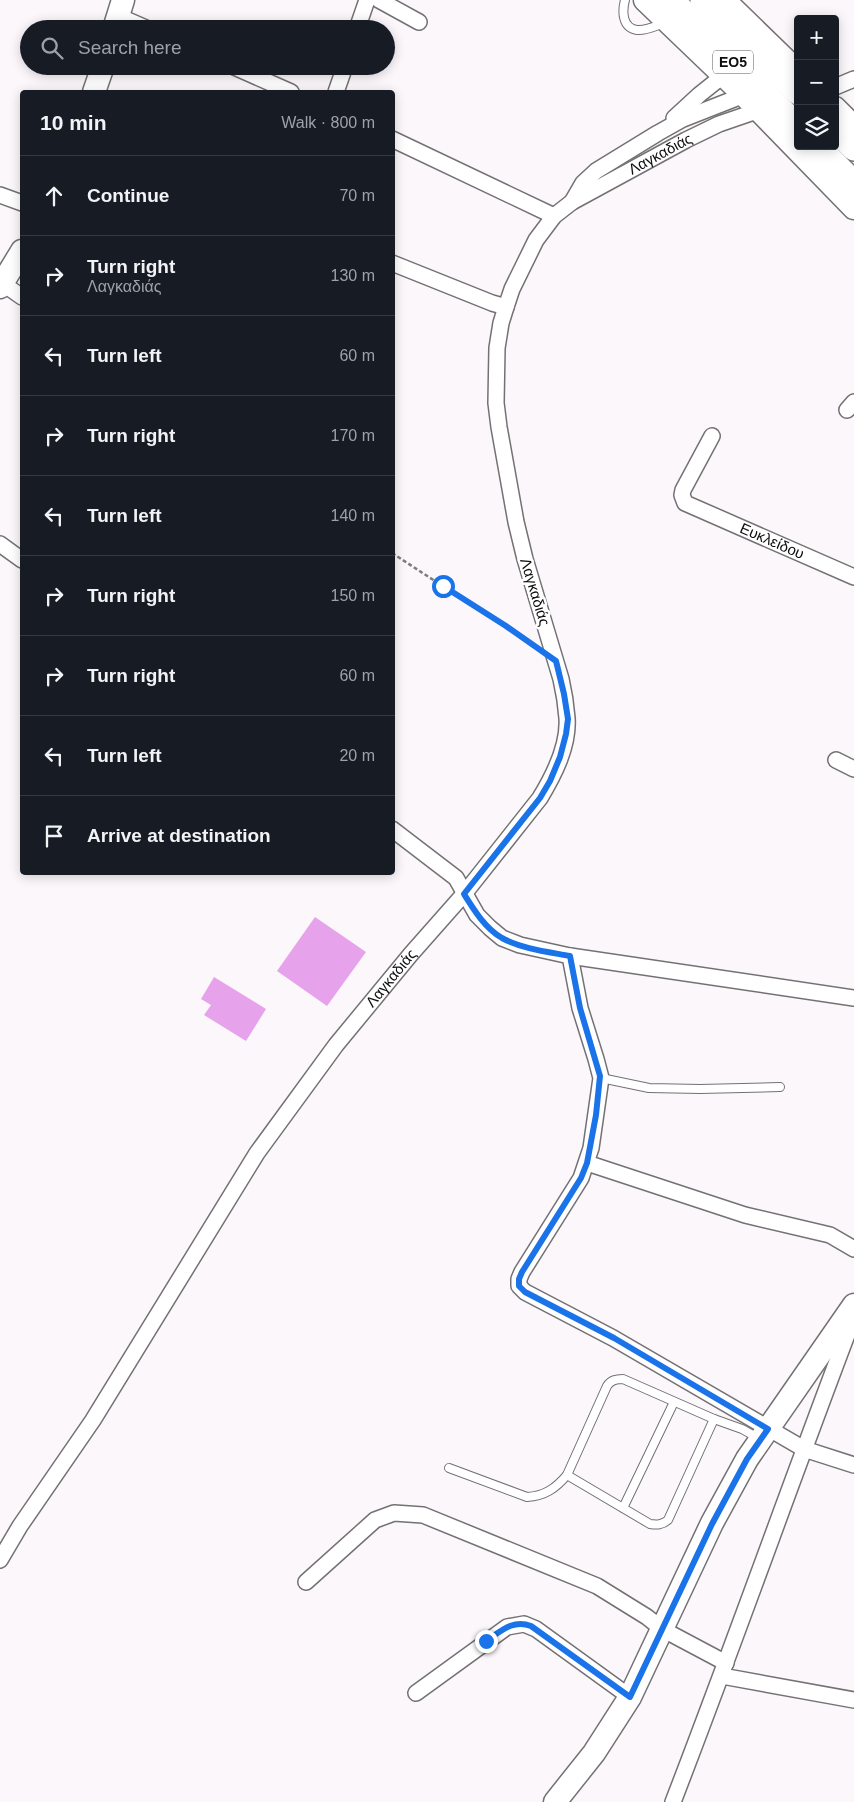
<!DOCTYPE html>
<meta charset="utf-8">
<style>
:root{--surface:#171b24;--page:#20242c;--text:#f1f3f6;--muted:#9ea1a6;--line:#363941}
body{margin:0;font-family:Arial,sans-serif;background:var(--page);color:var(--text)}
.controls{position:absolute;right:15px;top:15px;display:grid;overflow:hidden;border-radius:5px;box-shadow:0 2px 12px #0003}
.controls button{width:45px;height:45px;display:grid;place-items:center;padding:0;border:0;border-bottom:1px solid var(--line);background:var(--surface);color:var(--text);font:25px sans-serif}
.stop{position:absolute;width:15px;height:15px;margin:-11px;border:4px solid #1a73e8;border-radius:50%;background:#fff}
.stop.end{background:#1a73e8;border-color:#fff;box-shadow:0 1px 5px #0008}
.list{margin:0;padding:0;list-style:none}
h2{display:flex;justify-content:space-between;align-items:center;height:65px;margin:0;padding:0 20px;font-size:21px}
h2 small{font-size:16px;font-weight:400;color:var(--muted)}
.list li{display:grid;grid-template-columns:32px 1fr auto;gap:15px;align-items:center;box-sizing:border-box;height:80px;padding:0 20px;border-top:1px solid var(--line)}
.list b{display:block;font-size:19px;white-space:nowrap}
.list p{margin:0;font-size:16px;white-space:nowrap;color:var(--muted)}
.list em{font-size:16px;font-style:normal;color:var(--muted)}
.icon{flex:none;width:28px;height:28px;fill:none;stroke:currentColor;stroke-width:2;stroke-linecap:round;stroke-linejoin:round}
.map{position:relative;flex:none;width:854px;height:1802px;overflow:hidden}
.search{position:absolute;background:var(--surface);box-shadow:0 2px 12px #0003;left:20px;top:20px;width:375px;height:55px;display:flex;align-items:center;gap:12px;box-sizing:border-box;padding:0 18px;border-radius:28px;color:var(--muted);font-size:19px}
.panel{position:absolute;background:var(--surface);box-shadow:0 2px 12px #0003;left:20px;top:90px;width:375px;height:785px;border-radius:5px}
.map>svg:first-child{display:block}
.building{fill:#e7a2ec}
.lines{fill:none;stroke-linecap:round;stroke-linejoin:round}
.lane-casing{stroke:#747175;stroke-width:10}
.street-casing{stroke:#747175;stroke-width:18}
.secondary-casing{stroke:#747175;stroke-width:25}
.primary-casing{stroke:#747175;stroke-width:28}
.path{stroke:#7e7c7e;stroke-width:2.5;stroke-dasharray:4 2.5;stroke-linecap:butt}
.lane{stroke:#fff;stroke-width:8}
.street{stroke:#fff;stroke-width:15}
.secondary{stroke:#fff;stroke-width:22}
.primary{stroke:#fff;stroke-width:25}
.route{stroke:#1a73e8;stroke-width:6}
.labels{text-anchor:middle;stroke-width:5;stroke-linejoin:round;paint-order:stroke}
.shield{fill:#fff;stroke:#575657;stroke-width:1}
.shield-label{font-size:14px;font-weight:bold;fill:#0f0e0f}
.street-label{font-size:15px;fill:#0f0e0f;stroke:#fff}
</style>
<div class="map">
<svg width="854" height="1802" viewBox="0 0 854 1802">
<rect width="100%" height="100%" fill="#fbf7fb"/>
<g class="building">
<path d="M315 917 366 952 327 1006 277 971Z"/>
<path d="M214 977 266 1009 246 1041 204 1015 211 1005 201 999Z"/>
</g>
<g class="lines">
<g class="lane-casing">
<g id="lane">
<path d="M625 0C622 11 622 28 637 30 645 31 656 26 664 23"/>
<path d="M601 1078 649 1088 700 1089 780 1087"/>
<path d="M449 1468 527 1497C545 1496 556 1488 567 1475L607 1386C611 1380 616 1379 623 1379L714 1419 742 1429 758 1438"/>
<path d="M567 1475 650 1524C657 1525 662 1525 668 1520L714 1419"/>
<path d="M623 1508 674 1402"/>
</g>
</g>
<g class="street-casing">
<g id="street">
<path d="M379 0 419 22"/>
<path d="M118 16 148 29"/>
<path d="M357 29 367 0"/>
<path d="M232 66 291 92"/>
<path d="M835 87 854 79"/>
<path d="M336 92 345 66"/>
<path d="M674 118 699 95 724 75"/>
<path d="M392 139 554 216"/>
<path d="M0 195 22 203"/>
<path d="M572 202 583 183 596 171 658 133 683 119 744 95"/>
<path d="M392 263 492 303 506 307"/>
<path d="M2 283 22 297"/>
<path d="M847 410 854 402"/>
<path id="s1" d="M712 436 683 490 682 495 685 503 854 577"/>
<path d="M0 544 22 560"/>
<path d="M836 760 854 769"/>
<path d="M392 829 456 878 477 915 490 928 502 938 520 945 570 956 854 998"/>
<path d="M570 956 580 1008 596 1059 601 1078 591 1148 581 1178 522 1272 519 1279V1286L525 1292 613 1338 804 1449 854 1465"/>
<path d="M587 1163 745 1215 830 1235 854 1249"/>
<path id="s2" d="M0 1560 20 1526 93 1420 257 1153 336 1045 411 954 464 894 540 798C554 775 569 746 567 718 566 705 564 692 561 679L525 559 516 522 499 427 496 403 497 348 501 323 506 307 512 289 536 240 554 216 572 202 686 140 719 124 751 113"/>
<path d="M306 1582 375 1520 394 1513 423 1515 597 1586 647 1617 662 1629 726 1663"/>
<path d="M722 1676 854 1700"/>
<path d="M416 1693 507 1627 524 1624 536 1629 630 1697"/>
<path d="M673 1802C734 1644 790 1485 850 1327L841 1323"/>
</g>
</g>
<g class="secondary-casing">
<g id="secondary">
<path d="M645 0 744 95 854 208"/>
<path d="M724 0 798 72"/>
<path d="M114 29 123 0"/>
<path d="M94 92 103 66"/>
<path d="M835 108 854 127"/>
<path d="M0 287 22 251"/>
<path d="M555 1802 594 1753 630 1697 712 1523 747 1459 854 1305"/>
</g>
</g>
<g class="primary-casing">
<g id="primary">
<path d="M671 0 798 127"/>
<path d="M703 0 798 92"/>
<path d="M835 129 854 148"/>
<path d="M817 146 854 184"/>
</g>
</g>
<path class="path" d="M392 553 536 647"/>
<use href="#lane" class="lane"/>
<use href="#street" class="street"/>
<use href="#secondary" class="secondary"/>
<use href="#primary" class="primary"/>
</g>
<g class="lines">
<path class="route" d="M443 586 506 626 556 661 564 694 568 719 566 734 560 757 550 781 540 798 464 894C474 910 485 928 502 938 522 949 549 952 570 956L580 1008 600 1076 596 1115 587 1163 581 1178 522 1272 519 1279V1286L525 1292 614 1338 768 1429 747 1459 712 1524 630 1697 531 1626C513 1619 501 1631 486 1641"/>
</g>
<g class="labels">
<rect class="shield" x="713" y="50.5" width="40" height="23" rx="4"/>
<g class="shield-label">
<text x="733" y="67">ΕΟ5</text>
</g>
<g class="street-label">
<text dy="5" stroke="none"><textPath href="#s2" startOffset="1669">Λαγκαδιάς</textPath></text>
<text dy="5" stroke="none"><textPath href="#s1" startOffset="170">Ευκλείδου</textPath></text>
<text transform="translate(535 592) rotate(73)" y="5">Λαγκαδιάς</text>
<text dy="5" stroke="none"><textPath href="#s2" startOffset="702">Λαγκαδιάς</textPath></text>
</g>
</g>
</svg>
<div class="controls">
<button>+</button>
<button>−</button>
<button><svg class="icon" aria-label="layers" viewBox="0 0 24 24"><path d="M12 4l9 5-9 5-9-5zM3 14l9 5 9-5"/></svg></button>
</div>
<div class="stop" style="left:443px;top:586px"></div>
<div class="stop end" style="left:486px;top:1641px"></div>
<div class="search"><svg class="icon" aria-label="search" viewBox="0 0 24 24"><circle cx="10" cy="10" r="6"/><path d="M15 15l6 6"/></svg>Search here</div>
<section class="panel">
<h2>10 min<small>Walk · 800 m</small></h2>
<ul class="list">
<li><svg class="icon" aria-label="ahead" viewBox="0 0 24 24"><path d="M12 20V5M6 11l6-6 6 6"/></svg><div><b>Continue</b></div><em>70 m</em></li>
<li><svg class="icon" aria-label="right" viewBox="0 0 24 24"><path d="M7 20v-9h11M14 6l5 5-5 5"/></svg><div><b>Turn right</b><p>Λαγκαδιάς</p></div><em>130 m</em></li>
<li><svg class="icon" aria-label="left" viewBox="0 0 24 24"><path d="M17 20v-9H6M10 6l-5 5 5 5"/></svg><div><b>Turn left</b></div><em>60 m</em></li>
<li><svg class="icon" aria-label="right" viewBox="0 0 24 24"><path d="M7 20v-9h11M14 6l5 5-5 5"/></svg><div><b>Turn right</b></div><em>170 m</em></li>
<li><svg class="icon" aria-label="left" viewBox="0 0 24 24"><path d="M17 20v-9H6M10 6l-5 5 5 5"/></svg><div><b>Turn left</b></div><em>140 m</em></li>
<li><svg class="icon" aria-label="right" viewBox="0 0 24 24"><path d="M7 20v-9h11M14 6l5 5-5 5"/></svg><div><b>Turn right</b></div><em>150 m</em></li>
<li><svg class="icon" aria-label="right" viewBox="0 0 24 24"><path d="M7 20v-9h11M14 6l5 5-5 5"/></svg><div><b>Turn right</b></div><em>60 m</em></li>
<li><svg class="icon" aria-label="left" viewBox="0 0 24 24"><path d="M17 20v-9H6M10 6l-5 5 5 5"/></svg><div><b>Turn left</b></div><em>20 m</em></li>
<li><svg class="icon" aria-label="arrive" viewBox="0 0 24 24"><path d="M6 21V4h12l-3 4 3 4H6"/></svg><div><b>Arrive at destination</b></div></li>
</ul>
</section>
</div>
